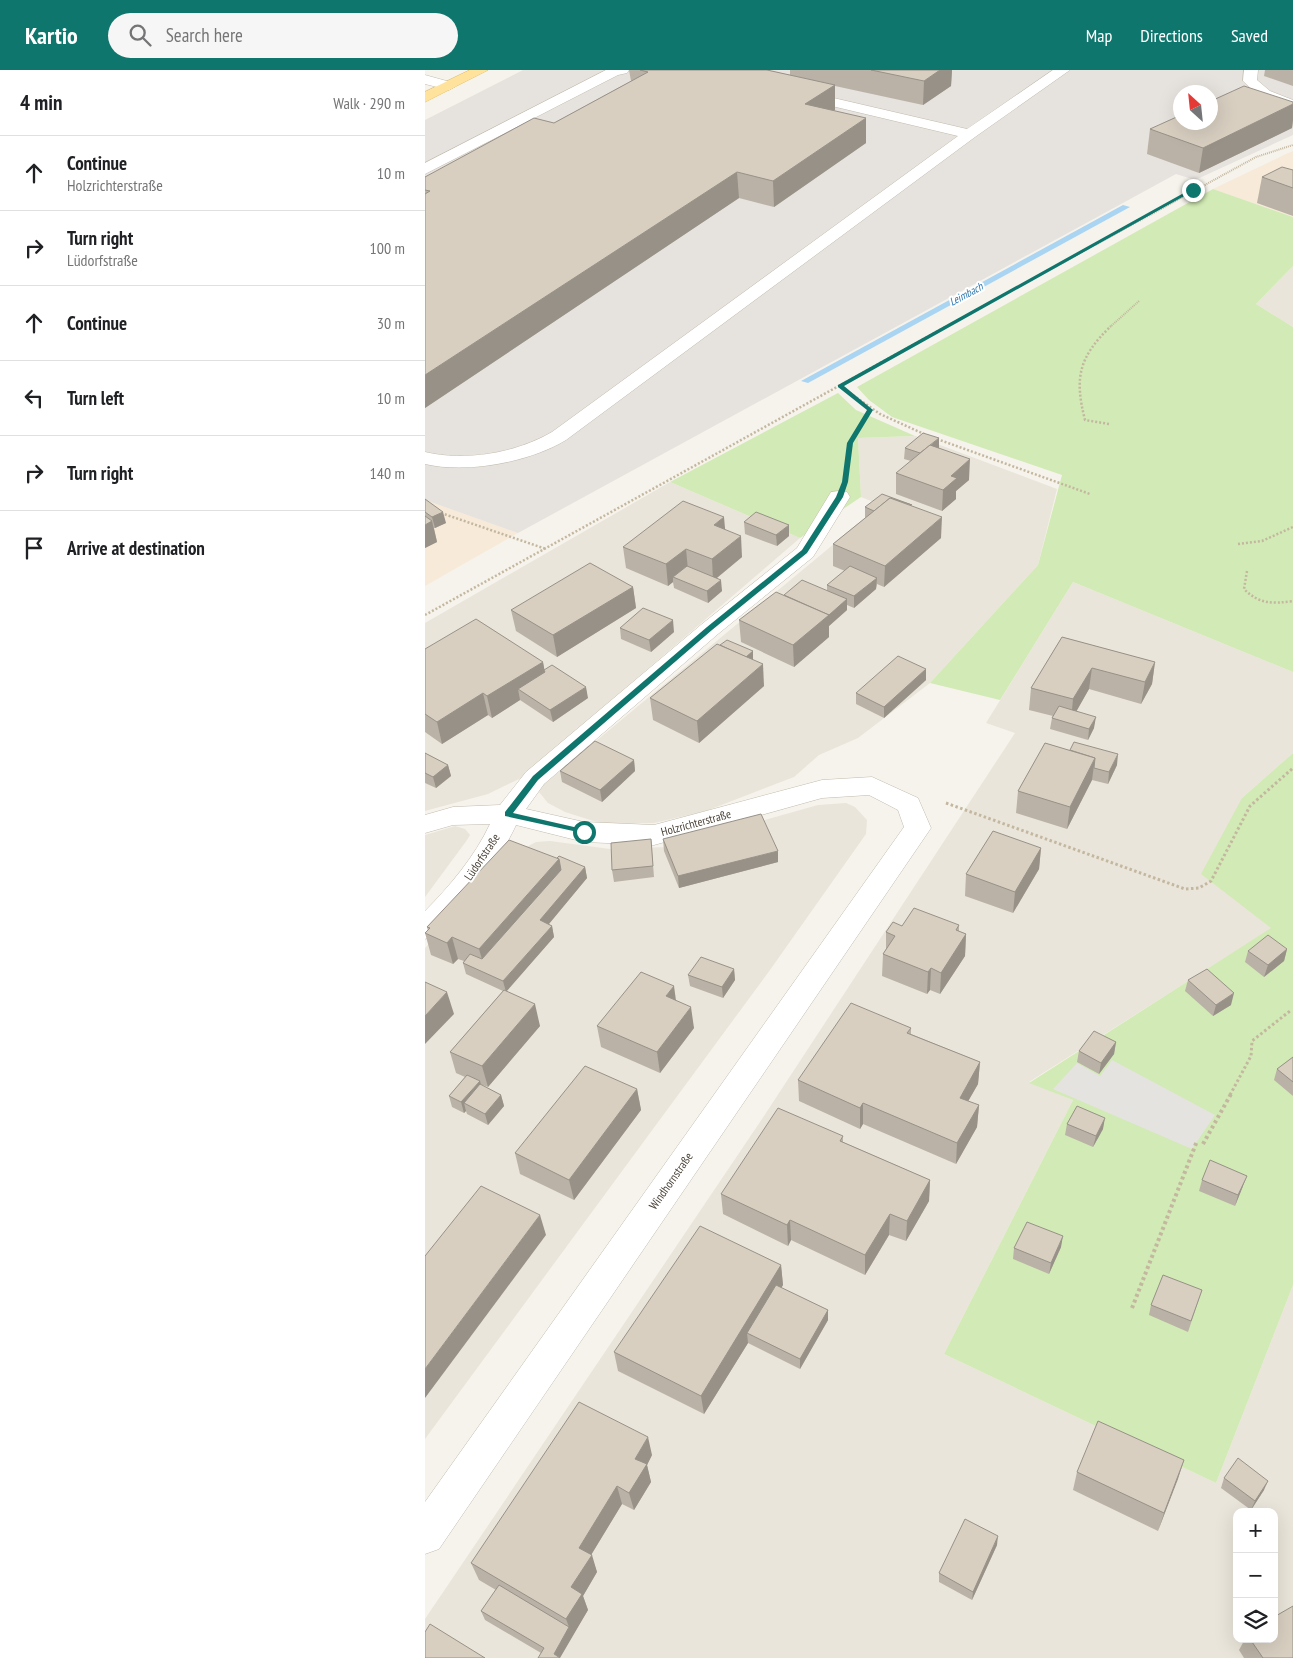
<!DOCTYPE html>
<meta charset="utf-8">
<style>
:root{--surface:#fff;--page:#f6f6f6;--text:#202124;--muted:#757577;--line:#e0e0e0;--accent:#0f766e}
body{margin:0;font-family:"PT Sans Narrow",sans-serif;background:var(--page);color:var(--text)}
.controls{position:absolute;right:15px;bottom:15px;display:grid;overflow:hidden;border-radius:10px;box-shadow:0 5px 20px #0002}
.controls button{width:45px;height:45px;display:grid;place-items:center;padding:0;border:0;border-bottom:1px solid var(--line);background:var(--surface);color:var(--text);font:25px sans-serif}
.compass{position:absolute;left:748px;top:15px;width:45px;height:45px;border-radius:50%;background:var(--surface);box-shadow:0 5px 20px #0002;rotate:333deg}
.stop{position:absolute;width:15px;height:15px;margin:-11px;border:4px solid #0f766e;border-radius:50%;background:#fff}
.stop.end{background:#0f766e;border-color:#fff;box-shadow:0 1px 5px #0008}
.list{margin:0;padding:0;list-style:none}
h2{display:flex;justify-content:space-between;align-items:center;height:65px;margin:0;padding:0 20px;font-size:21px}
h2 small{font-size:16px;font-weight:400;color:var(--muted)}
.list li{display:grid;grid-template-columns:32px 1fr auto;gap:15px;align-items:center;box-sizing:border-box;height:75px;padding:0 20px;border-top:1px solid var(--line)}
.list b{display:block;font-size:19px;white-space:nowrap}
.list p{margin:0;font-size:16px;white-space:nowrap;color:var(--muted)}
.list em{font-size:16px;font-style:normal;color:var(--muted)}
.icon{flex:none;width:28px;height:28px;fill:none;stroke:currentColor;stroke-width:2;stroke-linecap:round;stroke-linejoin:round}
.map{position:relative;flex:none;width:868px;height:1588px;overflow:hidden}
header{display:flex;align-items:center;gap:30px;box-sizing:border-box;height:70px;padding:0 25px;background:var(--accent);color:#fff}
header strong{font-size:24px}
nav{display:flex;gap:28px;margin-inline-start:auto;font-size:18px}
.search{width:350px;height:45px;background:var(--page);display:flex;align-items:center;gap:12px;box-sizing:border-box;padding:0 18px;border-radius:28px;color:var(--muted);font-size:19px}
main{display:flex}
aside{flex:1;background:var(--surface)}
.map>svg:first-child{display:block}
.residential{fill:#eae5da;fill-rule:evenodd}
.commercial{fill:#f7ead8}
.industrial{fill:#e6e2dd;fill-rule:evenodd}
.green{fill:#d2eab5}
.parking{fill:#e5e3e0}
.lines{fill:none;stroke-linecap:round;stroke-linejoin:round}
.stream{fill:#a9d4f2;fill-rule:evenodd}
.minor-casing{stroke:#c2bbae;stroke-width:1}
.major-casing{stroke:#e6c16a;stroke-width:1}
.path-far3{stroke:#c4b79f;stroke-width:2;stroke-dasharray:1 1;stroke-linecap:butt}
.path-far2{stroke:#c4b79f;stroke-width:2.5;stroke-dasharray:2 2;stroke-linecap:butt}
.path-far1{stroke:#c4b79f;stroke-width:3;stroke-dasharray:2.5 2.5;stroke-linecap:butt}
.path{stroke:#c4b79f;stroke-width:4;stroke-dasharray:3 3;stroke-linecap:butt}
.minor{fill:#fff;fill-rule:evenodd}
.major{fill:#ffe39c;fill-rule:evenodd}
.wall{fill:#bab2a6}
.shaded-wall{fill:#979187}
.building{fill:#d8cfc1;stroke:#979187}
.route{fill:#0f766e}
.labels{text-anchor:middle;stroke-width:4;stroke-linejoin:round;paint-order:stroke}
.far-water-label{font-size:11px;font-style:italic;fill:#2e7ab2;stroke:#fff}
.street-label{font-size:12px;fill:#4b4439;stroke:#fff}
</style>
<header>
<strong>Kartio</strong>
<div class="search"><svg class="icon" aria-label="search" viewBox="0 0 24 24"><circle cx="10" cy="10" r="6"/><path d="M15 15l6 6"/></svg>Search here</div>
<nav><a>Map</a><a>Directions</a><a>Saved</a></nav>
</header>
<main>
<aside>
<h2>4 min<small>Walk · 290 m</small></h2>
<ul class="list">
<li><svg class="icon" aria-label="ahead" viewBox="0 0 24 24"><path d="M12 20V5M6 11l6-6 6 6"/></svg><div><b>Continue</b><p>Holzrichterstraße</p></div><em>10 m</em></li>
<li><svg class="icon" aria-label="right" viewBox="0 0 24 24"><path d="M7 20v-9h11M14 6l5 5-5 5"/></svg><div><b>Turn right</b><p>Lüdorfstraße</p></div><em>100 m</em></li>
<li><svg class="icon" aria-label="ahead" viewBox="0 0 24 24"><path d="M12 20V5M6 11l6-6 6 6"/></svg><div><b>Continue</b></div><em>30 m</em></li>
<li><svg class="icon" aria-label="left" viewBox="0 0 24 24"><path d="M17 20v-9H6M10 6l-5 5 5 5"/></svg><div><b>Turn left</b></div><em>10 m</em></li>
<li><svg class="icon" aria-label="right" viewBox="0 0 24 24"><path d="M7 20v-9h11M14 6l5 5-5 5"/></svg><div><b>Turn right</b></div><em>140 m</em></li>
<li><svg class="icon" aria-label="arrive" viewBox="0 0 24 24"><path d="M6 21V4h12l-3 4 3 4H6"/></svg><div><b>Arrive at destination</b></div></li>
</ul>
</aside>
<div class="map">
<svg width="868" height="1588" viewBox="0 0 868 1588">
<rect width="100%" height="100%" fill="#f6f3ec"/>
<g class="residential">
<path d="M868 196V257L831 234Z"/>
<path d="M491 366 632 419 613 495 505 613 433 668 394 685 369 707 281 741 229 753 178 754 140 742 123 733 114 722 119 714 456 435 436 427 433 368Z"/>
<path d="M245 412 375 468 96 708 63 724 0 741V553Z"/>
<path d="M648 512 868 602V683L817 728 847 858 604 1012 648 1030 519 1284 791 1413 868 1215V1588H0V1549L337 1049 590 663 561 653ZM812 1442H849V1569H812Z"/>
<path d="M421 733 430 737 442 750 441 764 345 900 0 1369V878L92 782 111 772 125 771 185 779 243 777 393 735Z"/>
<path d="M30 756 40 759 45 765 42 770 0 827V765Z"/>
</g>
<g class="commercial">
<path d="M868 81V147L788 119 861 84Z"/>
<path d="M0 430 93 463 0 516Z"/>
</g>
<path class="industrial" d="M98 0H868V65L770 110 751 104 93 463 0 430V50ZM756 22H786V52H756Z"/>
<g class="green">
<path d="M788 119 868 147V196L831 234 868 257V602L648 512 575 630 505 613 613 495 637 405 467 347 444 330 432 317Z"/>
<path d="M413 323 431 340 490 366 433 368 436 427 375 468 245 412Z"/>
<path d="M868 683V1215L791 1413 519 1284 648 1030 604 1013 846 858 776 804 817 728Z"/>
</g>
<path class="parking" d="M687 990 790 1045 767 1079 628 1019 652 993 675 1006Z"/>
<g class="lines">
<path class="stream" d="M698 135 705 137 383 313 376 311Z"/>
<g class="minor-casing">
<g id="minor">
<path d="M181 0H204L202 3 193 5 0 104V93Z"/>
<path d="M628 0H645L550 67 141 370C105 392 42 404 0 394V382C40 392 91 383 127 362L533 66 369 27 367 24 369 21 374 20 542 59Z"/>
<path d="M819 0H833L832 10 845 21 868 30V39L835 27 818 11Z"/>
<path d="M0 5 29 13 31 16 24 20 0 14Z"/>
<path d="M414 421 422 422 425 427 388 487 293 564 119 714 101 739 159 752 229 755 397 710 447 707 493 728 506 758 14 1479 0 1484V1432L479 757 473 740 444 725 397 728 229 775 159 772 91 755C78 784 30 859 0 869V841C25 816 50 786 65 754L28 755 0 763V745L28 737 75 735 101 702 277 554 372 478 406 422Z"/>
</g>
</g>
<g class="major-casing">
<path id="major" d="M45 0H63L0 32V22Z"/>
</g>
<g class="path-far3">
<path d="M520 257 831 87 868 75"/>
<path d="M685 257 714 231"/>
</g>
<g class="path-far2">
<path d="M415 316 455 344 499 364"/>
<path d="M684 354 660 350C649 307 654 287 686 256"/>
<path d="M512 369 665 424"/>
<path d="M422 398 425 373 445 340"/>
<path d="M16 443 121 479"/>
<path d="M813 474 837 471 868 457"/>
<path d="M822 501 819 519C834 534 847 534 868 531"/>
<path d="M0 545 522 256"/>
</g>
<g class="path-far1">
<path d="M521 733 760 819 774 818 786 811 825 736 868 698"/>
<path d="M805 1025 826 986 827 971 865 941"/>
</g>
<g class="path">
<path d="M778 1074 806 1024"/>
<path d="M707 1238 772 1071"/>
</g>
<use href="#minor" class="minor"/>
<use href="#major" class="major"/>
</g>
<g class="wall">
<path d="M204 0H342L365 5V0H527L526 16 498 35 410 16V40L408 41 441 73 349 137 314 128 0 338V107L129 53 206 11Z"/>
<path d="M840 0H868V16L839 6Z"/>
<path d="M868 32V50L867 58 774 103 722 84 725 59Z"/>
<path d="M868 100V146L832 133 837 107Z"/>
<path d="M480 378H514L544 410 531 421V429L517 441 471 424V403L486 391 479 389Z"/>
<path d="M0 429 21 453 10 458H9L12 472 0 478Z"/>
<path d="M487 436 516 468 459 517 452 514 451 519 429 538 422 535V540L404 556V567L369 597 316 572 314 550 359 525 402 521V515L420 501 408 496V474L440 448V437Z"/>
<path d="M319 452 364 466 352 476 320 464Z"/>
<path d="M300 459 317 487 292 508 297 521 283 533 249 518 248 512 243 516 201 498 198 477Z"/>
<path d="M208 517 211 538 132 587 91 561 86 540Z"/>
<path d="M195 558 249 562 226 582 196 569Z"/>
<path d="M637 567 730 592 727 614 716 634 664 619 651 641 669 658 663 670 625 659 627 648 628 646 604 640 606 618Z"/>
<path d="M295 575 328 581V590L339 616 274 673 228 650 225 628Z"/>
<path d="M0 579 118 592 119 600 163 628 128 652 95 630 67 648 63 645 17 674 0 662Z"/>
<path d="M501 599V610L459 648 431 634V623Z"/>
<path d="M620 673 692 695 683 714 667 710 642 759 591 743 593 721Z"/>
<path d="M0 683 23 695 26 706 11 718 0 713Z"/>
<path d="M209 690 210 701 177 732 137 712 135 701Z"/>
<path d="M226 769 229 807 189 812 187 800Z"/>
<path d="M238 769 353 792 254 818 239 781Z"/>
<path d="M616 778 614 799 588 843 540 826 541 804Z"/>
<path d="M132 788 160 797 162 808 124 854 127 856 129 867 81 921 115 956 63 1017 55 1014 76 1025 79 1036 63 1055 42 1044 41 1041 39 1043 27 1037 24 1026 40 1007 31 1003 25 982 78 921 41 904 38 893 39 891 33 889 28 894 6 885 0 863 3 861 2 857Z"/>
<path d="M534 855V861L541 864 540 886 515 924 505 920 502 924 457 906 458 884 461 879V862L477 856Z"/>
<path d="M862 879 859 891 839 907 820 892 823 881Z"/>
<path d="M309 899 310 910 298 928 265 916 263 905Z"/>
<path d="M763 910 806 935 788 946 760 921Z"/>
<path d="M251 930 269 958 235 1003 176 977 172 956Z"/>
<path d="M486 958V964L555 992 553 1014 543 1031 554 1035 552 1057 531 1094 438 1054 435 1059 374 1031 373 1010Z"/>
<path d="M691 972 689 984 674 1004 652 992 654 981Z"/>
<path d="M868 987V1026L849 1010 852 999Z"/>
<path d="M212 1019 216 1040 149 1130 95 1104 90 1083Z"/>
<path d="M642 1054 678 1059 668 1077 640 1065Z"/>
<path d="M418 1066V1072L505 1110 504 1131 481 1171 464 1165 440 1205 366 1170 363 1176 298 1144 296 1124Z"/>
<path d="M777 1110 818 1116 810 1136 774 1121Z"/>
<path d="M636 1177 624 1204 588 1189 589 1178Z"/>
<path d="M356 1195 358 1215 356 1218 403 1240V1250L375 1299 323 1273 279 1344 193 1301 189 1282Z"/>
<path d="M777 1220 763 1262 724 1245 726 1235Z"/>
<path d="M227 1385 222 1395 226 1412 209 1440 197 1434 166 1485 172 1502 158 1526 163 1540 147 1566 116 1583 60 1550 56 1541 71 1520 54 1510 46 1493Z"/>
<path d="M759 1390 733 1461 648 1420 652 1402Z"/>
<path d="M799 1408 839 1420 826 1440 796 1418Z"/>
<path d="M572 1475 547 1530 514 1512V1503Z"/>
<path d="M820 1569H849L868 1588H819L814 1580Z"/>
</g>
<g class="shaded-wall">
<path d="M515 0H527L526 16 498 35 499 11Z"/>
<path d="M410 15V40L380 59V34Z"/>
<path d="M868 34V50L867 58 774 103 778 78Z"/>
<path d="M441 48V73L349 137 348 111Z"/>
<path d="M312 102 314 128 0 338V305Z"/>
<path d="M514 368V379L496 383Z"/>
<path d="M545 389 544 410 531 421V429L517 441 518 420 526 406Z"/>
<path d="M18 442 21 453 10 458 7 447Z"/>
<path d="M299 447 301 469 289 455Z"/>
<path d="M517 447 516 468 459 517 460 496Z"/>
<path d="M7 451 12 472 0 478V455Z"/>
<path d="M364 455V466L352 476 351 465Z"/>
<path d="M316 466 317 487 288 511 287 489Z"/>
<path d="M261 479 263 500 248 507V512L243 516 241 494Z"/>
<path d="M452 508 451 519 429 538V526Z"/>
<path d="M296 510 297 521 283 533 282 521Z"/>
<path d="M208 517 211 538 132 587 128 565Z"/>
<path d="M422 529V540L404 556V567L369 597 368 575Z"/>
<path d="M248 550 249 562 226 582 224 570Z"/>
<path d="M328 581V593H313Z"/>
<path d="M118 592 122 613 93 619 95 630 67 648 62 626Z"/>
<path d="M730 592 727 614 716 634 720 612Z"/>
<path d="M338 594 339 616 274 673 272 651Z"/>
<path d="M667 598 664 619 646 651 648 629Z"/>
<path d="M501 599V610L459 648V637Z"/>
<path d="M161 617 163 628 128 652 125 640Z"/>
<path d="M58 623 63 645 17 674 12 652Z"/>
<path d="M671 647 669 658 663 670 664 659Z"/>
<path d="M693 684 692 695 683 714 684 702Z"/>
<path d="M670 688 667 710 642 759 645 737Z"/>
<path d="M209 690 210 701 177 732 175 720Z"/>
<path d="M23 695 26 706 11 718 8 707Z"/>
<path d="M616 778 614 799 588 843 590 822Z"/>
<path d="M353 781V792L254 818 253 806Z"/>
<path d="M134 789 139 811 60 900 54 879Z"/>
<path d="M160 797 162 808 118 861 115 850Z"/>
<path d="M127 856 129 867 81 922 78 911Z"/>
<path d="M541 864 540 886 515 924 516 903Z"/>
<path d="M27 867 33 889 28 894 22 873Z"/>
<path d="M862 879 859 891 839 907 843 895Z"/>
<path d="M506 898 505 920 502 924 503 902Z"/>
<path d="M309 899 310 910 298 928 297 917Z"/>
<path d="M249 916 252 938 241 926Z"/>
<path d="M22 922 29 944 0 974V946Z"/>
<path d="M809 923 806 935 788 946 791 935Z"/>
<path d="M110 934 115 956 63 1017 57 996Z"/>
<path d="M266 937 269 958 235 1003 232 982Z"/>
<path d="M691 972 689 984 674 1004 676 993Z"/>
<path d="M555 992 553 1014 533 1049 535 1028Z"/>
<path d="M55 1011 58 1022 39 1033 41 1041 39 1043 36 1032Z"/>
<path d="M212 1019 216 1040 149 1130 144 1110Z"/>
<path d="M76 1025 79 1036 63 1055 60 1044Z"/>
<path d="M438 1033V1054L435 1059V1038Z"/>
<path d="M554 1035 552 1057 531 1094 532 1073Z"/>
<path d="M680 1048 678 1059 668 1077 671 1066Z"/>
<path d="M822 1106 810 1136 813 1125Z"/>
<path d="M505 1110 504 1131 481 1171 482 1151Z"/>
<path d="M465 1144 464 1165 440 1205V1185Z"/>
<path d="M115 1145 121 1165 0 1328V1299Z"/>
<path d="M365 1150 366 1170 363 1176 362 1155Z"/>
<path d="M638 1166 636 1177 624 1204 626 1193Z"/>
<path d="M356 1195 358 1215 327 1266 322 1263 323 1273 279 1344 276 1326Z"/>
<path d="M403 1240V1250L375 1299V1289Z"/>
<path d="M223 1367 227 1385 222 1395 226 1412 209 1440 204 1423 210 1389Z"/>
<path d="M759 1390 753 1409 733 1461 739 1443Z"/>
<path d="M843 1411 839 1420 826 1440 830 1431Z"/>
<path d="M192 1416 197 1434 160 1495 154 1478Z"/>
<path d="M573 1466 572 1475 547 1530 548 1522Z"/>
<path d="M167 1485 172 1502 158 1526 163 1540 135 1588 129 1584 144 1557 141 1549 146 1517Z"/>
</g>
<g class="building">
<path d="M215 0H342L410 15 380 34 441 48 348 111 312 102 0 305V124L5 121 0 120V107L109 48 129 53 223 2Z"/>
<path d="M446 0H515L499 11Z"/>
<path d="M819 16 868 32V34L778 78 725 59 756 45V52H786V31Z"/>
<path d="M857 97 868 100V118L837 107Z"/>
<path d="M498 363 514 368 495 383 480 378Z"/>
<path d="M505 375 545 389 526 406 532 408 518 420 471 403Z"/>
<path d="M457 424 487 435 465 428 449 441 440 437Z"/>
<path d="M465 428 517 447 460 496 408 474Z"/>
<path d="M0 429 18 442 7 447 0 442Z"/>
<path d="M258 431 299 447 289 455 316 466 287 489 261 479 241 494 198 477Z"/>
<path d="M331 442 364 455 351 465 319 452Z"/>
<path d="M0 446 7 451 0 455Z"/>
<path d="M165 493 208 517 128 565 86 540Z"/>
<path d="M262 496 296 510 282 521 248 507Z"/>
<path d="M425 496 452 508 429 526 402 515Z"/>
<path d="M377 510 422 529 404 545 359 525Z"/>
<path d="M351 522 404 545 368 575 314 550Z"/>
<path d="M218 538 248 550 224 570 195 558Z"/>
<path d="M51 549 118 592 62 626 58 623 12 652 0 644V579Z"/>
<path d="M637 567 730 592 720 612 667 598 648 629 606 618Z"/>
<path d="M302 570 328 581 321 587 295 575Z"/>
<path d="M292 574 338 594 272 651 225 628Z"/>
<path d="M473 586 501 599 459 637 431 623Z"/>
<path d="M127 595 161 617 125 640 93 619 120 602 119 600Z"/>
<path d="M634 636 671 647 664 659 627 648Z"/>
<path d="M170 671 209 690 175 720 135 701Z"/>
<path d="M649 672 693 684 684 702 669 698 670 688 645 680Z"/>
<path d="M620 673 670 688 645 737 593 721Z"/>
<path d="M0 683 23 695 8 707 0 703Z"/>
<path d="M336 744 353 781 253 806 238 769Z"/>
<path d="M568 761 616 778 590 822 541 804Z"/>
<path d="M226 769 228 796 187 800 186 773Z"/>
<path d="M84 770 134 789 54 879 27 867 22 873 0 863 5 858 2 857Z"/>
<path d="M134 786 160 797 115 850 127 856 78 911 38 893 45 884 57 889 136 800 134 789 132 788Z"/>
<path d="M489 838 534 855 531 860 541 864 516 903 506 898 503 902 458 884 470 866 461 862 468 852 477 856Z"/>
<path d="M843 865 862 879 843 895 823 881Z"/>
<path d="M276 887 309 899 297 917 263 905Z"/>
<path d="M782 899 809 923 791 935 763 910Z"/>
<path d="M216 902 249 916 241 926 266 937 232 982 172 956Z"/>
<path d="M0 912 22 922 0 946Z"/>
<path d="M79 920 110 934 57 996 25 982Z"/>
<path d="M426 933 486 958 482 963 555 992 535 1028 554 1035 532 1073 438 1033 435 1038 373 1010Z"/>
<path d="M669 961 691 972 676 993 654 981Z"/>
<path d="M868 987V1012L852 999Z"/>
<path d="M160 996 212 1019 144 1110 90 1083Z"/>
<path d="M42 1005 55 1011 36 1032 24 1026Z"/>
<path d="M55 1014 76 1025 60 1044 39 1033Z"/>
<path d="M652 1036 680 1048 671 1066 642 1054Z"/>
<path d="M353 1038 418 1066 415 1071 505 1110 482 1151 465 1144 440 1185 365 1150 362 1155 296 1124Z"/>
<path d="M785 1090 822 1106 813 1125 777 1110Z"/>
<path d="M56 1116 115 1145 0 1299V1186Z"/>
<path d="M602 1152 638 1166 626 1193 589 1178Z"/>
<path d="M275 1156 356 1195 276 1326 189 1282Z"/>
<path d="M738 1205 777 1220 766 1251 726 1235Z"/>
<path d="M351 1215 403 1240 375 1289 322 1263Z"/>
<path d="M154 1332 223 1367 210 1389 222 1394 204 1423 192 1416 154 1478 167 1485 146 1517 157 1524 141 1549 46 1493Z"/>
<path d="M673 1351 759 1390 739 1443 652 1402Z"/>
<path d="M813 1388 843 1411 830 1431 799 1408Z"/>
<path d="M540 1449 573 1466 548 1522 514 1503Z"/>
<path d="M74 1515 144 1557 129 1584 135 1588H113L119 1578 56 1541Z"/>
<path d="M868 1536V1588H838L825 1569H849V1547Z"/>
<path d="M5 1554 60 1588H0V1562Z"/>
</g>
<path class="route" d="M766 119 770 120 419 316 448 340 428 373 423 412 418 427 382 483 287 560 113 710 88 743 162 760V764L80 746V742L108 706 282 557 377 480 411 427 417 412 422 373 442 340 413 317V315Z"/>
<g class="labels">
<g class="far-water-label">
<text transform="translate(541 224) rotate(-28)" y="4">Leimbach</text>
</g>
<g class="street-label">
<text transform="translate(271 753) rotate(-15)" y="4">Holzrichterstraße</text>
<text transform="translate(57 787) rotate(-56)" y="4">Lüdorfstraße</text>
<text transform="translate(246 1111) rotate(-55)" y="4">Windhornstraße</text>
</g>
</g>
</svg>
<div class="controls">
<button>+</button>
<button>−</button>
<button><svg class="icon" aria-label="layers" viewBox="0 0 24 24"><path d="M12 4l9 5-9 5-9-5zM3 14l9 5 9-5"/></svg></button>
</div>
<svg class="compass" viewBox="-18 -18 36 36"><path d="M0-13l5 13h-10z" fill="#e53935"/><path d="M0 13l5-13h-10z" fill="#757577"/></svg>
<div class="stop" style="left:159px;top:762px"></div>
<div class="stop end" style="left:768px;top:120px"></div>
</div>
</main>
